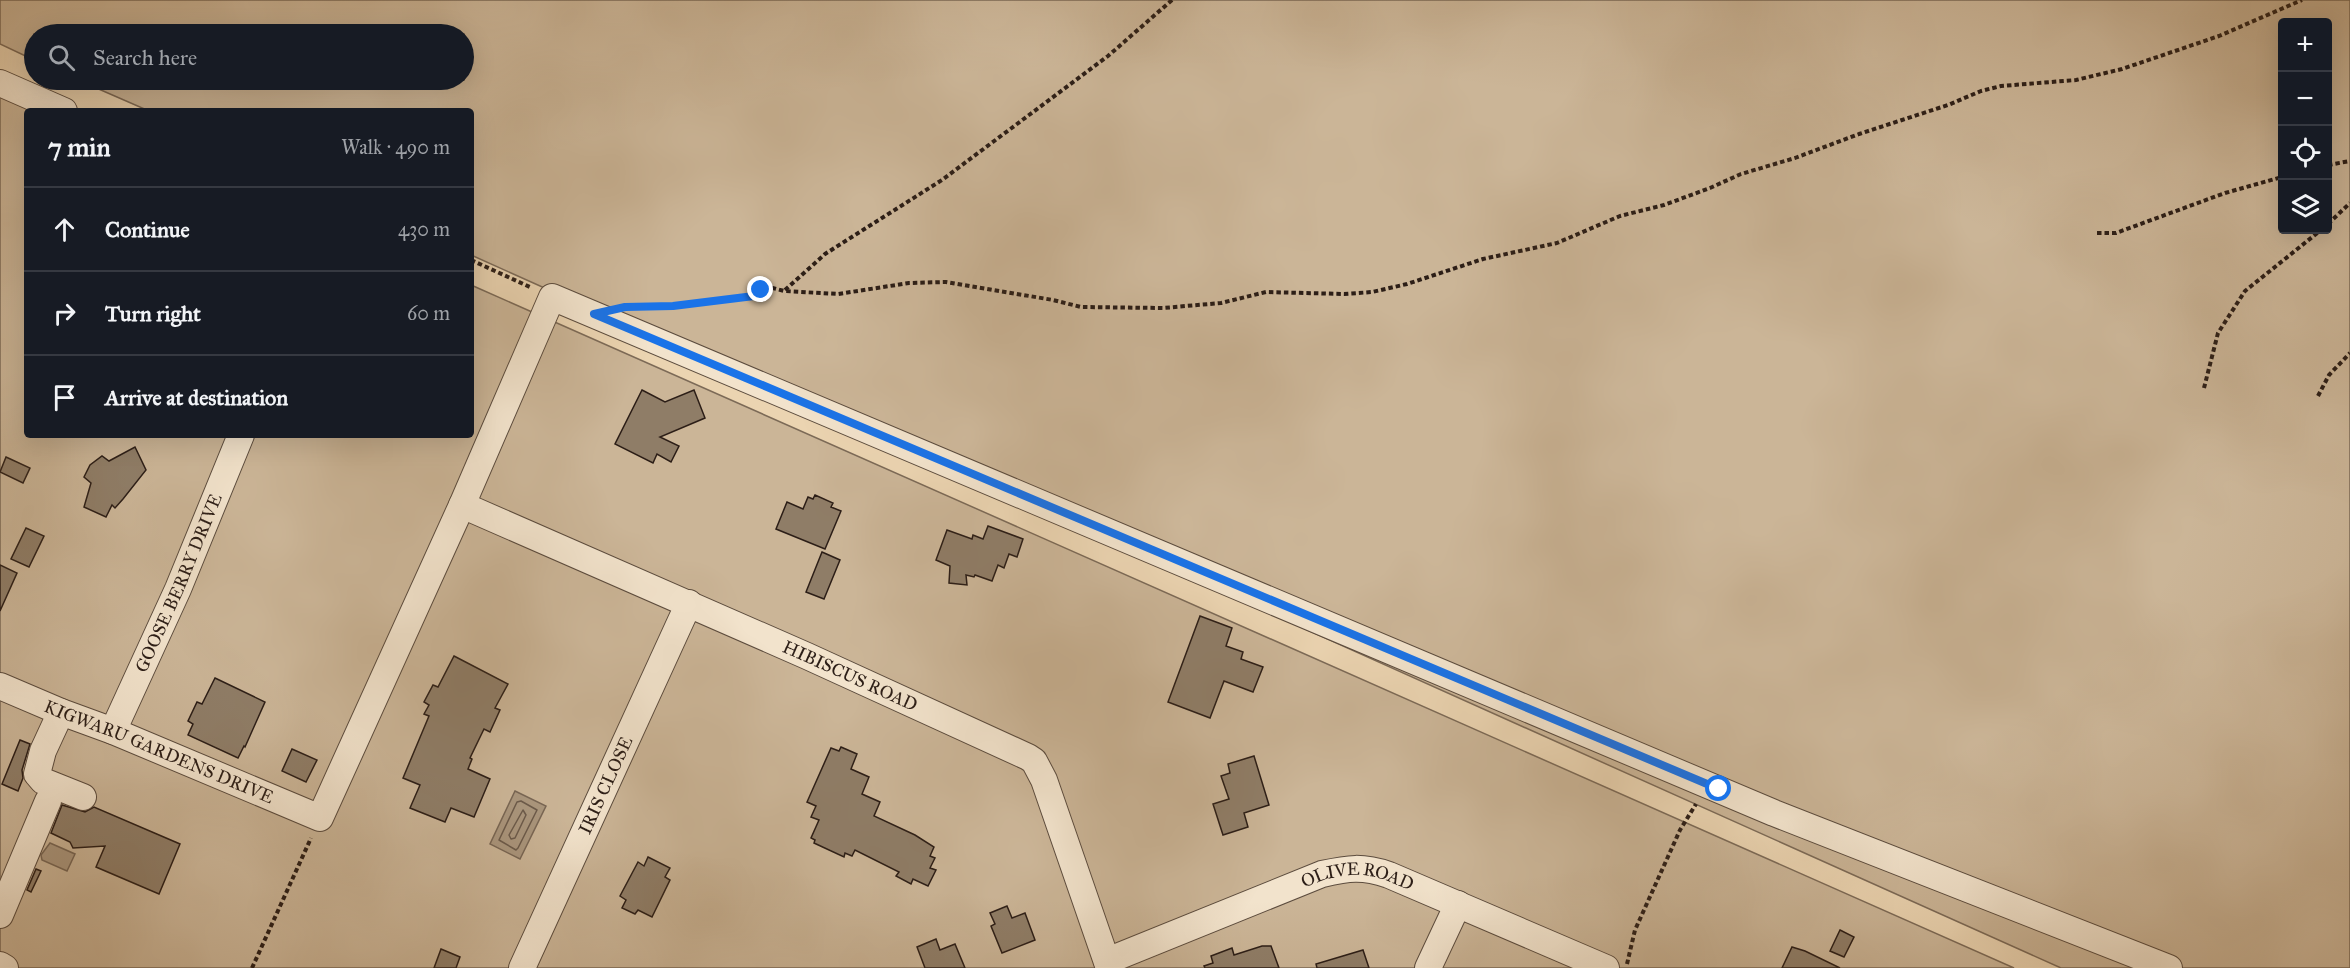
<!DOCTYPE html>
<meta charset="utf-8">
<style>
:root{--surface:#171b24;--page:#20242c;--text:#f1f3f6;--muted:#9ea1a6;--line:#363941}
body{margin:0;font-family:"IM FELL Great Primer",serif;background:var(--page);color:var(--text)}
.controls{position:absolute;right:18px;top:18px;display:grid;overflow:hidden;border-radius:6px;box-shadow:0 6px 24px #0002}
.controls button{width:54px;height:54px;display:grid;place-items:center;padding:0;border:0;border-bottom:2px solid var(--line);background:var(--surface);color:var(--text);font:30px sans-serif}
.stop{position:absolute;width:18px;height:18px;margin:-14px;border:4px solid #1a73e8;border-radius:50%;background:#fff}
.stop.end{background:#1a73e8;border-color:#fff;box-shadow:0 2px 6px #0008}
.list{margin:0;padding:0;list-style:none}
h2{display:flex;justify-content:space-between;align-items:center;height:78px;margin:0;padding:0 24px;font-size:26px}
h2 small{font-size:20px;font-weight:400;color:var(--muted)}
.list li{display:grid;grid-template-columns:39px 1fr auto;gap:18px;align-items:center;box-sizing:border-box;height:84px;padding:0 24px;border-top:2px solid var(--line)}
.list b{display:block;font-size:22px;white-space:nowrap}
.list em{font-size:20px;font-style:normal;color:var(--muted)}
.icon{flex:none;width:33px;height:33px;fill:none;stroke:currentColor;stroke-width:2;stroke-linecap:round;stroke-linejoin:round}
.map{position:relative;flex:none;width:2350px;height:968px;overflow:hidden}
.search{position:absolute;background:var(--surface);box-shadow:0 6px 24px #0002;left:24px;top:24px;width:450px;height:66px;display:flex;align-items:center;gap:15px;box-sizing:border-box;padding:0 21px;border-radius:33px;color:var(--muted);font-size:22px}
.panel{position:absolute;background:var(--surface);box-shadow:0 6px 24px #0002;left:24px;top:108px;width:450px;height:330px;border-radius:6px}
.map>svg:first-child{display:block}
.green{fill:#cbb597;stroke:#7c6a57;stroke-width:1.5;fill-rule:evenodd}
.water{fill:#aa967d;stroke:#786654;stroke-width:1.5}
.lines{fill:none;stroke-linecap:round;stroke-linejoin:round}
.shore{stroke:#6b5a4a;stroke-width:1.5}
.building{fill:#8f7d67;stroke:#2c1e17;stroke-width:1.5}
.minor-casing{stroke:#5c4c3e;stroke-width:28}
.path{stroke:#2c1e17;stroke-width:4;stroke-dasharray:4.5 3;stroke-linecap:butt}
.minor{stroke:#f2e3cc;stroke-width:26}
.route{stroke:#1a73e8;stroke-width:8}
.labels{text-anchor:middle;stroke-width:4.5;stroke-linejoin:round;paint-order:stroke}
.street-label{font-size:18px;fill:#2c1e17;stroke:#f2e3cc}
</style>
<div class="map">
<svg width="2350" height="968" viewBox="0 0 2350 968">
<rect width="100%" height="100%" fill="#ebd4b1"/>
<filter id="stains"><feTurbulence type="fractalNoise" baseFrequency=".00333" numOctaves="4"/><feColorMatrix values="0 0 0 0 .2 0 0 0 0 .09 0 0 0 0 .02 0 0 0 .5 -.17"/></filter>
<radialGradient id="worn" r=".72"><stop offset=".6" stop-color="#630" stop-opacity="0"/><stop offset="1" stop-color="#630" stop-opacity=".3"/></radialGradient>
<g class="green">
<path d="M0 0H2350V968H2061L471 255V111H149L78 80H464V34H34V60L0 44ZM2282 22H2328V230H2282Z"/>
<path d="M0 76 78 111H27V435H471V285L2014 968H0Z"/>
</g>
<g class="water">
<path d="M515 791 546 806 520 859 490 844Z"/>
<path d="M50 843 75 854 67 871 42 860 41 855Z"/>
</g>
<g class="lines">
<g class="shore">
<path d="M521 801 537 810 518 848 516 850 499 840 517 802Z"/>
<path d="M523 810 526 815 515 838 511 839 509 835Z"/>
</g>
</g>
<g class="building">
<path d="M642 390 665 402 694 390 705 418 660 437 679 446 671 462 657 454 653 463 615 444Z"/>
<path d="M135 447 146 470 123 499 115 508 112 505 106 517 84 507 91 483 84 477 90 465 102 456 109 461Z"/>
<path d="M6 457 30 468 23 483 0 472Z"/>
<path d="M815 495 833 503 831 507 841 511 825 549 776 529 787 502 803 509 808 497 813 499Z"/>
<path d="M988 526 1023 539 1017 557 1009 554 1004 568 998 565 992 581 975 575 974 577 966 575 967 585 949 583 950 566 936 560 947 530 972 539 973 535 983 539Z"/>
<path d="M26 528 44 536 29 567 11 559Z"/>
<path d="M822 552 840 560 824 599 806 592Z"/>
<path d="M0 565 17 573 0 611Z"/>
<path d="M1200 616 1232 628 1226 646 1243 652 1241 659 1263 667 1253 692 1224 681 1210 718 1168 702Z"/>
<path d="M454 656 508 684 495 708 500 710 490 732 484 729 470 758 472 759 468 769 490 779 474 817 451 808 445 822 410 808 420 785 403 778 429 716 424 714 429 705 424 702 433 685 438 687Z"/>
<path d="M215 678 265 702 245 747 244 746 238 758 188 735 193 724 188 721 197 702 202 704Z"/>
<path d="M20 740 30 744 22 770 23 778 18 791 2 784Z"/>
<path d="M841 747 857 754 851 769 869 777 862 794 880 802 874 816 915 835 934 847 930 856 935 858 930 868 936 870 928 886 913 879 911 884 896 876 899 872 855 850 852 856 845 853 844 857 814 843 815 840 811 838 819 820 811 817 816 806 807 802 831 748 839 751Z"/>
<path d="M292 749 317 760 306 782 282 771Z"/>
<path d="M1254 756 1269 805 1244 813 1248 827 1223 835 1213 804 1229 799 1221 776 1230 773 1228 764Z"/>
<path d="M62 805 85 812 94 807 180 844 159 894 96 867 105 846 73 848 70 842 51 833Z"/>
<path d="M648 857 670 868 665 877 670 880 652 917 638 910 635 914 622 908 626 900 620 896 638 862 644 866Z"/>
<path d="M36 869 41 871 31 892 27 890Z"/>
<path d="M1007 906 1012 918 1025 913 1035 940 1002 953 991 926 995 924 990 913Z"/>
<path d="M1840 930 1854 937 1844 957 1830 951Z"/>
<path d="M936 939 940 950 955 944 965 968H925L917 947Z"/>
<path d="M1262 946H1271L1279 968H1205L1204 966 1213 963 1211 956 1232 948 1234 955Z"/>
<path d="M1792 947 1805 951 1840 968H1782Z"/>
<path d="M441 949 460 957 456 968H434Z"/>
<path d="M1363 950 1369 968H1317L1316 964Z"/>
</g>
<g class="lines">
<g class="minor-casing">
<g id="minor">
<path d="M0 83 64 111"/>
<path id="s1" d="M462 505 807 656 1028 757 1034 761 1044 780 1109 968"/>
<path id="s2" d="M0 686 61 712 113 731 320 818 462 505 552 297 1774 813 2169 968"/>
<path d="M61 712 43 751 37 774 43 781 83 797"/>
<path id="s3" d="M113 731 178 589 241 435"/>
<path d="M0 915 48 801"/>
<path id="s4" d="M1107 961 1322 874C1349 868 1362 866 1389 875L1606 968"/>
<path d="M0 965 5 968"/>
<path id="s5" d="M522 968 689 603"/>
<path d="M1428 968 1458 904"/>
</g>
</g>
<g class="path">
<path d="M2328 165 2350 161"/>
<path d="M2328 224 2350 203"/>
<path d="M2097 233H2116L2225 193 2282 177"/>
<path d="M471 260 532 288"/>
<path d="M785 290 825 254 942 180 1108 56 1172 0"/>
<path d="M634 307H673L754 296 765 286 784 291 838 294 909 283 946 282 1053 300 1081 307 1163 308 1221 303 1266 292 1344 294 1372 292 1407 284 1483 259 1557 243 1620 216 1664 205 1710 188 1741 174 1795 158 1859 134 1948 105 1981 91 2001 86 2076 80 2122 69 2219 36 2302 0"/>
<path d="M2204 388 2218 333 2245 291 2321 230"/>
<path d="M2318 396 2329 375 2350 353"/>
<path d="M1627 964 1635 930 1680 830 1696 804"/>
<path d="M252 968 311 838"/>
</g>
<use href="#minor" class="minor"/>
</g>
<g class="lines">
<path class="route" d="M761 290 754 296 673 306 625 307 594 314 1719 789"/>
</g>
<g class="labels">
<g class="street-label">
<text dy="6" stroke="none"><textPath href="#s3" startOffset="162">GOOSE BERRY DRIVE</textPath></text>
<text dy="6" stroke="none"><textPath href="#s1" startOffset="424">HIBISCUS ROAD</textPath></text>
<text dy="6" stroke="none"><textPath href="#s2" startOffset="172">KIGWARU GARDENS DRIVE</textPath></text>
<text dy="6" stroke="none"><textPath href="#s5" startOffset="201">IRIS CLOSE</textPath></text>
<text dy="6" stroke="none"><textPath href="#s4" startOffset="268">OLIVE ROAD</textPath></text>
</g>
</g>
<rect width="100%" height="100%" filter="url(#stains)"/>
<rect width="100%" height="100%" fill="url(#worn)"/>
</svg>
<div class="controls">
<button>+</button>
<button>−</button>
<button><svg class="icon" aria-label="locate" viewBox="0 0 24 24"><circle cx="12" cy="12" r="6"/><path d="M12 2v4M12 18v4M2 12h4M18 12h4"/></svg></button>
<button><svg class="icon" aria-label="layers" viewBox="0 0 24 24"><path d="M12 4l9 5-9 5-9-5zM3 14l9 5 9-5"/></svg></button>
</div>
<div class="stop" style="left:1719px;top:789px"></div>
<div class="stop end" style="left:761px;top:290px"></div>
<div class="search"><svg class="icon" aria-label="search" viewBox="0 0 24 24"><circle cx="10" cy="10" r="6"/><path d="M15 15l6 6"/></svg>Search here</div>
<section class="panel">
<h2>7 min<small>Walk · 490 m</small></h2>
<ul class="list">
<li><svg class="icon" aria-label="ahead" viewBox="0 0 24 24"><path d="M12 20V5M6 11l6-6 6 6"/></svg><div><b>Continue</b></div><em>430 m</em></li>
<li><svg class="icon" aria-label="right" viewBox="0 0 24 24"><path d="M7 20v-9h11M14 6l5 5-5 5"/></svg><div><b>Turn right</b></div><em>60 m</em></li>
<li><svg class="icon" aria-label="arrive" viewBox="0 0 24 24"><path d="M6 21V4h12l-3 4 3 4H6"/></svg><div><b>Arrive at destination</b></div></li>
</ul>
</section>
</div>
